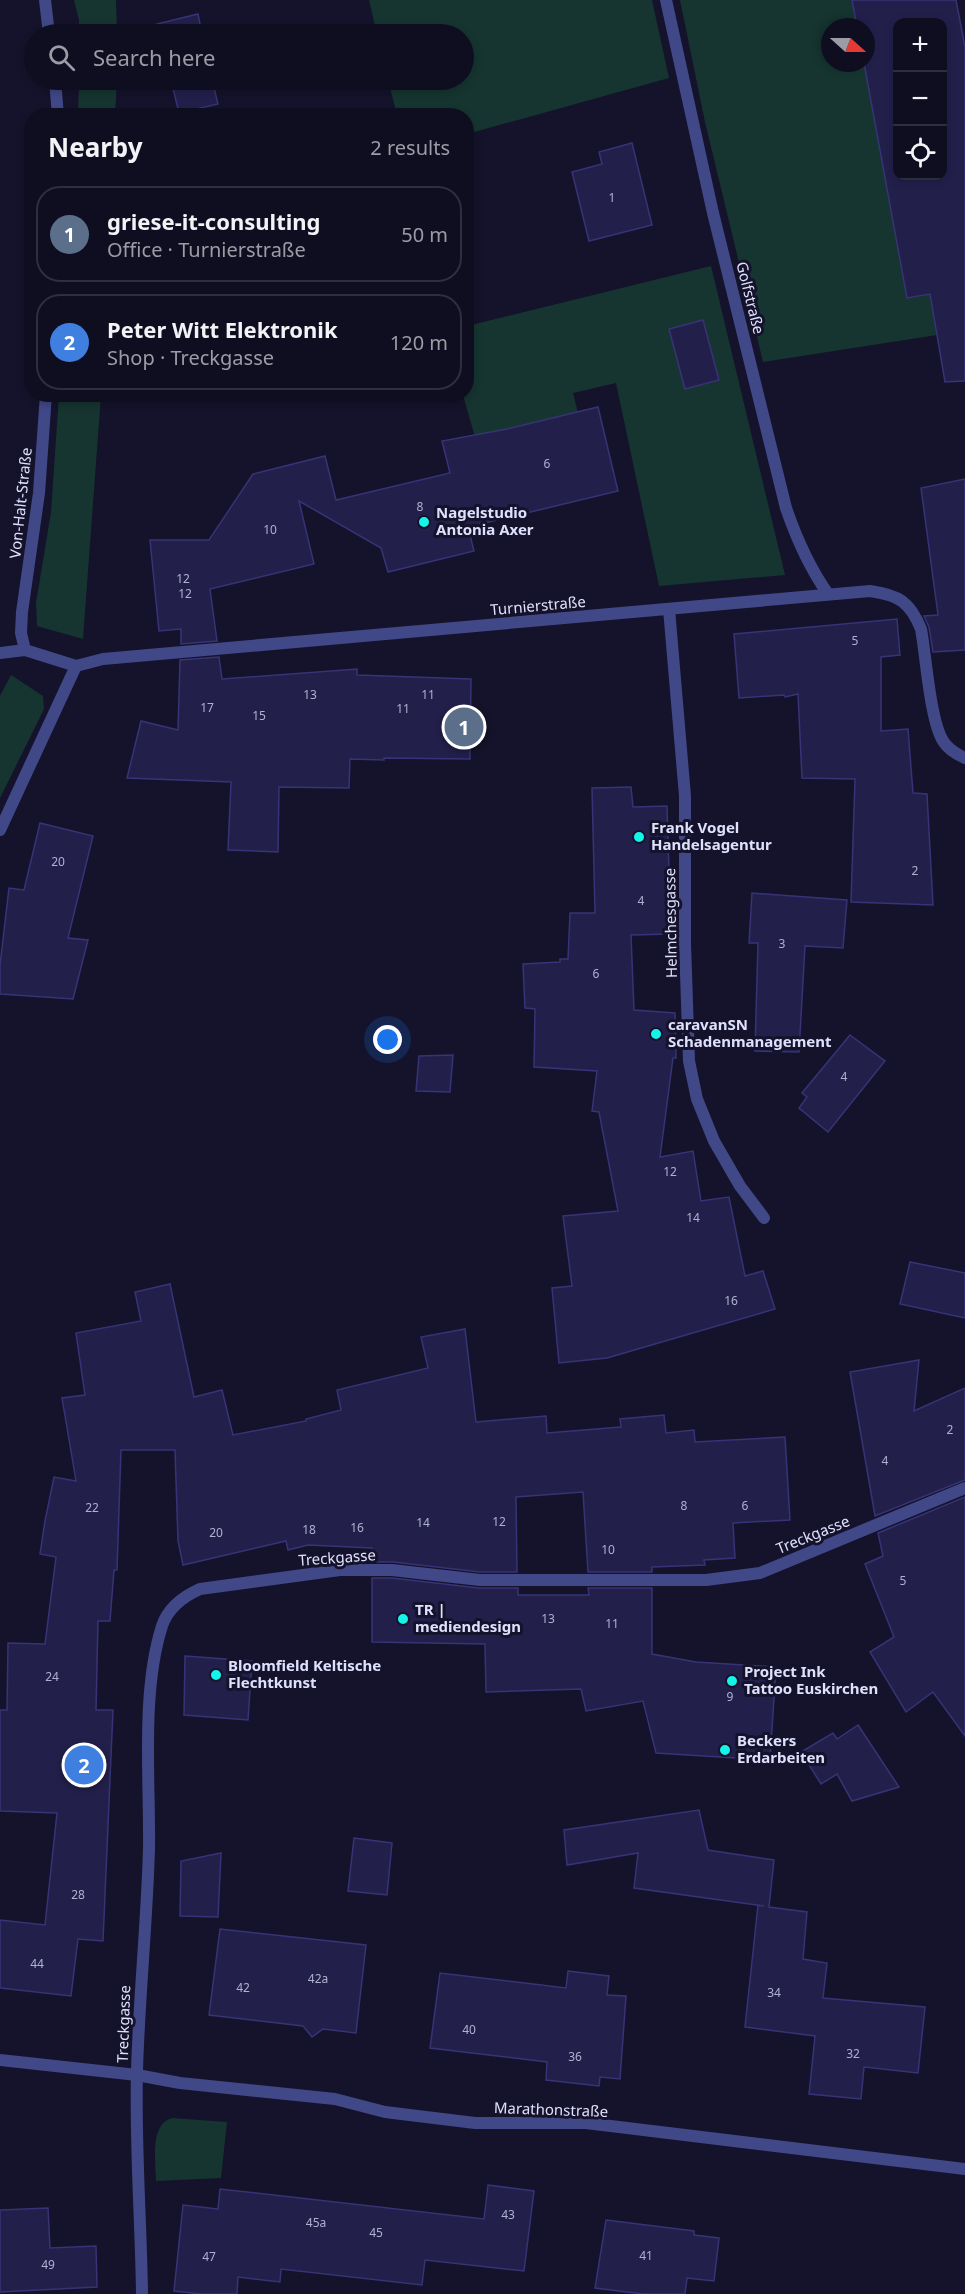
<!DOCTYPE html>
<meta charset="utf-8">
<style>
:root{--surface:#0f0e20;--page:#181729;--text:#f1f3f6;--muted:#9b9ca5;--line:#2f2e3e;--accent:#14f4ea}
body{margin:0;font-family:"Noto Sans",sans-serif;background:var(--page);color:var(--text)}
.controls{position:absolute;right:18px;top:18px;display:grid;overflow:hidden;border-radius:12px;box-shadow:0 3px 9px #0003}
.controls button{width:54px;height:54px;display:grid;place-items:center;padding:0;border:0;border-bottom:2px solid var(--line);background:var(--surface);color:var(--text);font:30px sans-serif}
.compass{position:absolute;left:821px;top:18px;width:54px;height:54px;border-radius:50%;background:var(--surface);box-shadow:0 3px 9px #0003;rotate:111deg}
.you{position:absolute;left:388px;top:1040px;width:21px;height:21px;margin:-15px;border:4px solid #fff;border-radius:50%;background:#1a73e8;box-shadow:0 0 0 9px #1a73e833}
.badge{display:grid;place-items:center;width:39px;height:39px;border-radius:50%;background:var(--accent);color:#fff;font-size:20px;font-weight:700}
.pin{position:absolute;translate:-50% -50%;border:3px solid #fff;box-shadow:0 2px 6px #0006}
.list{margin:0;padding:0;list-style:none}
h2{display:flex;justify-content:space-between;align-items:center;height:78px;margin:0;padding:0 24px;font-size:26px}
h2 small{font-size:20px;font-weight:400;color:var(--muted)}
.list li{display:grid;grid-template-columns:39px 1fr auto;gap:18px;align-items:center;box-sizing:border-box;height:96px;margin:0 12px 12px;padding:0 12px;border:2px solid var(--line);border-radius:24px}
.list b{display:block;font-size:22px;white-space:nowrap}
.list p{margin:0;font-size:20px;white-space:nowrap;color:var(--muted)}
.list em{font-size:20px;font-style:normal;color:var(--muted)}
.icon{flex:none;width:33px;height:33px;fill:none;stroke:currentColor;stroke-width:2;stroke-linecap:round;stroke-linejoin:round}
.map{position:relative;flex:none;width:965px;height:2294px;overflow:hidden}
.search{position:absolute;background:var(--surface);box-shadow:0 3px 9px #0003;left:24px;top:24px;width:450px;height:66px;display:flex;align-items:center;gap:15px;box-sizing:border-box;padding:0 21px;border-radius:33px;color:var(--muted);font-size:22px}
.panel{position:absolute;background:var(--surface);box-shadow:0 3px 9px #0003;left:24px;top:108px;width:450px;height:294px;border-radius:24px}
.map>svg:first-child{display:block}
.green{fill:#163530}
.building{fill:#22204b;stroke:#373376;stroke-width:1.5;fill-rule:evenodd}
.lines{fill:none;stroke-linecap:round;stroke-linejoin:round}
.minor{stroke:#404888;stroke-width:12}
.poi-dot{fill:#14f4ea;stroke:#14132b;stroke-width:2}
.labels{text-anchor:middle;stroke-width:6;stroke-linejoin:round;paint-order:stroke}
.number-label{font-size:12px;fill:#b0b0d0}
.street-label{font-size:15px;fill:#dfe0fd;stroke:#14132b}
.poi-label{font-size:15px;font-weight:bold;fill:#dfe0fd;stroke:#14132b;text-anchor:start}
</style>
<div class="map">
<svg width="965" height="2294" viewBox="0 0 965 2294">
<rect width="100%" height="100%" fill="#14132b"/>
<g class="green">
<path d="M74 0H116L117 34H79V20Z"/>
<path d="M369 0H652L669 78 467 134 466 116 397 115 388 80H464V34H377Z"/>
<path d="M680 0H852L857 27H830V63H864L907 298 930 294 937 335 763 362 705 122Z"/>
<path d="M79 80H117L115 115H78Z"/>
<path d="M711 266 785 575 659 586 616 383 573 393 578 413 475 437 463 395 466 394 467 326Z"/>
<path d="M59 395H101L83 639 37 626 36 603 51 512Z"/>
<path d="M11 675 43 696 44 709 0 798V696Z"/>
<path d="M172 2118 227 2122 221 2178 156 2181C156 2162 149 2124 172 2118Z"/>
</g>
<g class="building">
<path d="M852 0H956L965 47V381L945 382 930 294 907 298 864 63H866V27H857ZM897 22H942V176H897Z"/>
<path d="M198 14 202 34H160L157 24Z"/>
<path d="M171 80H212L218 104 179 113Z"/>
<path d="M632 143 652 225 589 241 572 172 602 164 599 152Z"/>
<path d="M703 320 719 380 685 389 669 329Z"/>
<path d="M598 407 618 491 468 527 474 551 388 572 381 548 299 501 314 564 210 589 217 641 181 644V629L159 631 150 540H209L253 474 325 456 336 500 450 473 442 441 507 429Z"/>
<path d="M965 479V650L933 652 929 627 924 616 938 615 921 488Z"/>
<path d="M897 619 900 655 881 657V731L908 729 913 793 927 794 933 905 851 902 855 779 802 778 798 694 785 697 784 695 739 698 734 634Z"/>
<path d="M219 657 222 679 357 669V675L471 679 470 759 384 758V760L350 759 349 788 279 787 278 852 228 850 231 782 127 778 141 721 178 730 180 660Z"/>
<path d="M631 787 633 807 667 806 671 934 631 935 634 1010 675 1013 676 1058H673L660 1157 693 1151 701 1201 729 1197 745 1276 763 1271 775 1309 607 1358 559 1363 552 1288 572 1286 563 1216 618 1211 599 1112 592 1111 597 1071 534 1067 535 1009 525 1008 523 964 560 962V959H568L570 913H595L592 788Z"/>
<path d="M40 823 93 836 68 938 88 940 73 999 0 994V965L9 888 24 890Z"/>
<path d="M752 893 847 900 843 948 805 946 799 1052 755 1051 758 943H749Z"/>
<path d="M850 1035 885 1061 828 1132 799 1108 807 1097 802 1093Z"/>
<path d="M453 1055 450 1092 416 1091 419 1056Z"/>
<path d="M910 1262 965 1273V1318L900 1304Z"/>
<path d="M170 1284 194 1397 222 1390 233 1435 306 1421V1419L341 1410 337 1390 428 1368 421 1337 465 1329 476 1422 546 1416 547 1433 621 1427 620 1419 664 1415 666 1433 694 1430 695 1442 785 1437 790 1520 733 1523 735 1558 704 1560 705 1565 652 1567V1572H588L583 1492 516 1497 517 1572H480L393 1562H372V1548L308 1545 288 1550 286 1541 183 1565 178 1541 175 1450H121L117 1570H114L110 1621H98L96 1710H113L103 1941 78 1939 71 1996 0 1988V1920L45 1925 57 1813 0 1811V1710H7L8 1643 45 1644 56 1557 40 1554 45 1521 54 1477 76 1481 62 1398 85 1395 76 1333 141 1321 135 1292Z"/>
<path d="M919 1360 914 1411 965 1388V1480L875 1516 850 1372Z"/>
<path d="M965 1497V1736L933 1692 906 1712 870 1652 894 1637 865 1564 883 1556 878 1533Z"/>
<path d="M372 1578H392L479 1588H518V1595H589L588 1588H652V1654L696 1662 776 1667 770 1760 656 1753 643 1701 586 1711 581 1689 486 1692 485 1644 372 1642Z"/>
<path d="M185 1656 252 1661 248 1720 184 1715Z"/>
<path d="M858 1725 899 1787 852 1801 837 1774 821 1784 801 1752 833 1733 837 1739Z"/>
<path d="M699 1810 708 1850 774 1860 769 1907 807 1912 803 1959 827 1963 823 1998 925 2007 918 2073 864 2067 861 2099 809 2094 815 2036 745 2027 758 1905 764 1906 634 1888 638 1853 567 1865 564 1830Z"/>
<path d="M354 1838 392 1843 387 1895 348 1891Z"/>
<path d="M221 1853 218 1917 180 1916 181 1861Z"/>
<path d="M220 1929 366 1945 356 2033 323 2029 312 2037 303 2026 209 2015Z"/>
<path d="M568 1971 609 1976 607 1995 626 1996 620 2079 600 2077 599 2086 546 2080 547 2062 430 2048 440 1973 566 1988Z"/>
<path d="M488 2185 534 2191 524 2271 425 2260 422 2285 281 2269 280 2282 238 2277 237 2294H202L174 2291 183 2205 218 2209 220 2189 484 2219Z"/>
<path d="M48 2208 50 2248 96 2246 97 2287 0 2292V2210Z"/>
<path d="M606 2220 694 2231V2235L719 2238 714 2281 687 2278 685 2294H643L595 2288Z"/>
</g>
<g class="lines">
<g class="minor">
<path d="M45 0 49 34"/>
<path d="M666 0 713 213 786 508C797 540 809 567 828 594"/>
<path d="M55 80 58 116"/>
<path d="M669 609 685 796V944L689 1061 697 1099 714 1141 740 1186 764 1218"/>
<path d="M25 650 21 633 22 612 39 493 46 394"/>
<path d="M0 653 25 650 76 666 103 659 870 591C899 595 910 602 921 629 926 656 930 720 943 741 948 749 956 754 965 758"/>
<path d="M0 830 76 666"/>
<path d="M0 2060 137 2075 180 2083 335 2099 385 2112 475 2123H586L965 2169"/>
<path d="M142 2294C141 2220 135 2145 137 2071 139 1997 147 1922 149 1848 150 1779 141 1692 162 1626 168 1608 182 1597 200 1589L340 1570H392L480 1580H706L760 1573 965 1488"/>
</g>
</g>
<g class="poi-dot">
<circle cx="424" cy="522" r="6"/>
<circle cx="639" cy="837" r="6"/>
<circle cx="656" cy="1034" r="6"/>
<circle cx="403" cy="1619" r="6"/>
<circle cx="216" cy="1675" r="6"/>
<circle cx="732" cy="1681" r="6"/>
<circle cx="725" cy="1750" r="6"/>
</g>
<g class="labels">
<g class="number-label">
<text x="612" y="202">1</text>
<text x="547" y="468">6</text>
<text x="420" y="511">8</text>
<text x="270" y="534">10</text>
<text x="183" y="583">12</text>
<text x="185" y="598">12</text>
<text x="855" y="645">5</text>
<text x="310" y="699">13</text>
<text x="428" y="699">11</text>
<text x="207" y="712">17</text>
<text x="403" y="713">11</text>
<text x="259" y="720">15</text>
<text x="58" y="866">20</text>
<text x="915" y="875">2</text>
<text x="641" y="905">4</text>
<text x="782" y="948">3</text>
<text x="596" y="978">6</text>
<text x="844" y="1081">4</text>
<text x="670" y="1176">12</text>
<text x="693" y="1222">14</text>
<text x="731" y="1305">16</text>
<text x="950" y="1434">2</text>
<text x="885" y="1465">4</text>
<text x="684" y="1510">8</text>
<text x="745" y="1510">6</text>
<text x="92" y="1512">22</text>
<text x="499" y="1526">12</text>
<text x="423" y="1527">14</text>
<text x="357" y="1532">16</text>
<text x="309" y="1534">18</text>
<text x="216" y="1537">20</text>
<text x="608" y="1554">10</text>
<text x="903" y="1585">5</text>
<text x="548" y="1623">13</text>
<text x="612" y="1628">11</text>
<text x="52" y="1681">24</text>
<text x="730" y="1701">9</text>
<text x="78" y="1899">28</text>
<text x="37" y="1968">44</text>
<text x="318" y="1983">42a</text>
<text x="243" y="1992">42</text>
<text x="774" y="1997">34</text>
<text x="469" y="2034">40</text>
<text x="853" y="2058">32</text>
<text x="575" y="2061">36</text>
<text x="508" y="2219">43</text>
<text x="316" y="2227">45a</text>
<text x="376" y="2237">45</text>
<text x="646" y="2260">41</text>
<text x="209" y="2261">47</text>
<text x="48" y="2269">49</text>
</g>
<g class="street-label">
<text transform="translate(750 298) rotate(76)" y="5">Golfstraße</text>
<text transform="translate(21 503) rotate(-84)" y="5">Von-Halt-Straße</text>
<text transform="translate(538 606) rotate(-5)" y="5">Turnierstraße</text>
<text transform="translate(671 923) rotate(-91)" y="5">Helmchesgasse</text>
<text transform="translate(813 1535) rotate(-22)" y="5">Treckgasse</text>
<text transform="translate(337 1558) rotate(-4)" y="5">Treckgasse</text>
<text transform="translate(124 2024) rotate(-88)" y="5">Treckgasse</text>
<text transform="translate(551 2110) rotate(2)" y="5">Marathonstraße</text>
</g>
<g class="poi-label">
<text x="436" y="518">Nagelstudio<tspan x="436" dy="17">Antonia Axer</tspan></text>
<text x="651" y="833">Frank Vogel<tspan x="651" dy="17">Handelsagentur</tspan></text>
<text x="668" y="1030">caravanSN<tspan x="668" dy="17">Schadenmanagement</tspan></text>
<text x="415" y="1615">TR |<tspan x="415" dy="17">mediendesign</tspan></text>
<text x="228" y="1671">Bloomfield Keltische<tspan x="228" dy="17">Flechtkunst</tspan></text>
<text x="744" y="1677">Project Ink<tspan x="744" dy="17">Tattoo Euskirchen</tspan></text>
<text x="737" y="1746">Beckers<tspan x="737" dy="17">Erdarbeiten</tspan></text>
</g>
</g>
</svg>
<div class="controls">
<button>+</button>
<button>−</button>
<button><svg class="icon" aria-label="locate" viewBox="0 0 24 24"><circle cx="12" cy="12" r="6"/><path d="M12 2v4M12 18v4M2 12h4M18 12h4"/></svg></button>
</div>
<svg class="compass" viewBox="-18 -18 36 36"><path d="M0-13l5 13h-10z" fill="#e53935"/><path d="M0 13l5-13h-10z" fill="#9b9ca5"/></svg>
<div class="you"></div>
<div class="pin badge" style="left:464px;top:727px;background:#5c6f8a">1</div>
<div class="pin badge" style="left:84px;top:1765px;background:#3f7fe0">2</div>
<div class="search"><svg class="icon" aria-label="search" viewBox="0 0 24 24"><circle cx="10" cy="10" r="6"/><path d="M15 15l6 6"/></svg>Search here</div>
<section class="panel">
<h2>Nearby<small>2 results</small></h2>
<ul class="list">
<li><span class="badge" style="background:#5c6f8a">1</span><div><b>griese-it-consulting</b><p>Office · Turnierstraße</p></div><em>50 m</em></li>
<li><span class="badge" style="background:#3f7fe0">2</span><div><b>Peter Witt Elektronik</b><p>Shop · Treckgasse</p></div><em>120 m</em></li>
</ul>
</section>
</div>
